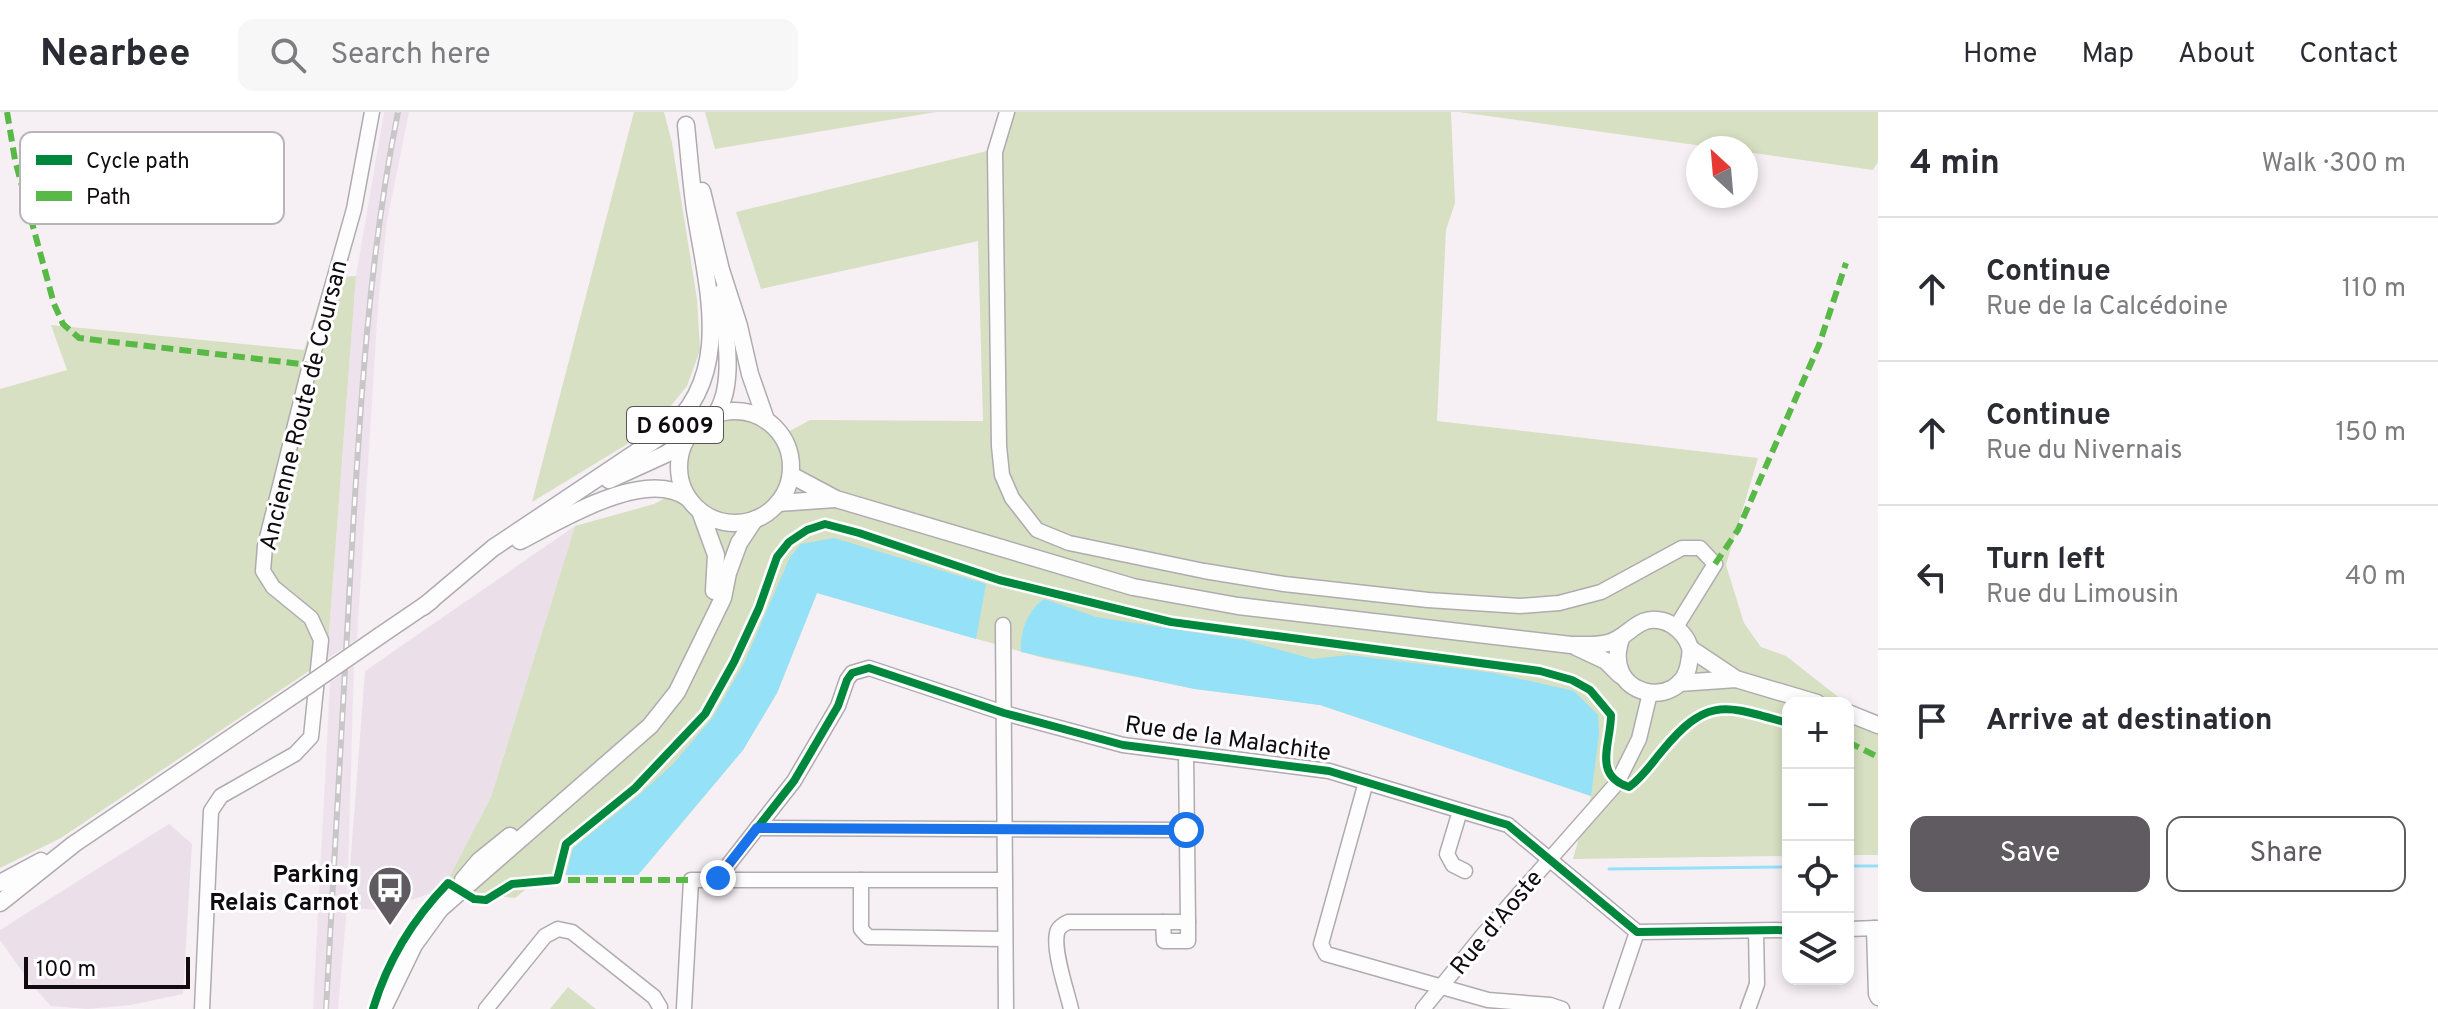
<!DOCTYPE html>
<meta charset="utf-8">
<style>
:root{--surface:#fff;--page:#f7f7f7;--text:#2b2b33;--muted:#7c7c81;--line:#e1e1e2;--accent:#605b60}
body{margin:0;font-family:Overpass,sans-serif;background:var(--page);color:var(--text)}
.controls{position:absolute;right:24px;bottom:24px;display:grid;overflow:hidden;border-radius:16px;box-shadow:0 4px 12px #0003}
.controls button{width:72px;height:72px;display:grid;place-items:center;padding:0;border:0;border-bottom:2px solid var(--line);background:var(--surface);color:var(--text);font:40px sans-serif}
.compass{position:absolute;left:1686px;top:24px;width:72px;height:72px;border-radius:50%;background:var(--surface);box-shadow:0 4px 12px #0003;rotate:334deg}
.scale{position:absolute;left:24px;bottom:20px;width:166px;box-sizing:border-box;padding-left:8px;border:4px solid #0f0b0f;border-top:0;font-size:22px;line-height:28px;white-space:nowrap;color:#0f0b0f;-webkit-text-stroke:6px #fff;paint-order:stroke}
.stop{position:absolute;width:24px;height:24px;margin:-18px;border:6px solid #1a73e8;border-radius:50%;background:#fff}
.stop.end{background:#1a73e8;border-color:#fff;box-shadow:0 2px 8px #0008}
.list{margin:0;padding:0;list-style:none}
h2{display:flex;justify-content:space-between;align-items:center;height:104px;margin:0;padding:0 32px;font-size:34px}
h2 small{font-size:26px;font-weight:400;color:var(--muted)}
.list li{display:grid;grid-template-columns:52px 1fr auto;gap:24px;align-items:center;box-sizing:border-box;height:144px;padding:0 32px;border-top:2px solid var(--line)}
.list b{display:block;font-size:30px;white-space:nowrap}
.list p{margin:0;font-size:26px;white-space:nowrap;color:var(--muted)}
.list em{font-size:26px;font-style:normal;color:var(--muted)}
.actions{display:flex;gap:16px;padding:24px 32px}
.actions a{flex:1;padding:18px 0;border:2px solid var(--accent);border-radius:16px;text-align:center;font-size:28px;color:var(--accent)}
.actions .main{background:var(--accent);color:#fff}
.icon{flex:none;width:44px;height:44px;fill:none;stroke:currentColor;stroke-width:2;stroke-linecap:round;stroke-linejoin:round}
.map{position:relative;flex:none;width:1878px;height:897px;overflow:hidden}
header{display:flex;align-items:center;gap:48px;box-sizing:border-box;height:112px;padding:0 40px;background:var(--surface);border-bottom:2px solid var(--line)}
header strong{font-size:38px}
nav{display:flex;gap:44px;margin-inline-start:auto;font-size:28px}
.search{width:560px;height:72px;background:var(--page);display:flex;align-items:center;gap:20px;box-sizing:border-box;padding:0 28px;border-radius:16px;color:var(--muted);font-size:30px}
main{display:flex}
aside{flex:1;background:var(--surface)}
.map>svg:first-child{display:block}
.industrial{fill:#ebdfea}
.built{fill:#eee3ed}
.green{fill:#d7e0c2}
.water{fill:#94e1f8}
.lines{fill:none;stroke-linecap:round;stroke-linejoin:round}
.stream{stroke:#94e1f8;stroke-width:3}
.minor-casing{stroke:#afabaf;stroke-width:17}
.major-casing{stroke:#afabaf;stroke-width:19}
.minor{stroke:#fefdfe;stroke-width:14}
.major{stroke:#fefdfe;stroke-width:16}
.rail-casing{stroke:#c8c6c8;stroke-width:6}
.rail{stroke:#fff;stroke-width:3;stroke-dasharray:9;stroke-linecap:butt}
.major-bridge-casing{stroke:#afabaf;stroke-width:19;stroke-linecap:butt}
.major-bridge{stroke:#fefdfe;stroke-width:16}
.quiet{stroke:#58b947;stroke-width:6;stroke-dasharray:12 6;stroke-linecap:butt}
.cycleway-casing{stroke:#fff;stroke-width:13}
.cycleway{stroke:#00873e;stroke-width:8}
.route{stroke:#1a73e8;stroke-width:10}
.labels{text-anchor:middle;stroke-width:6;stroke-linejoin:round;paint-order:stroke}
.shield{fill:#fff;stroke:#575457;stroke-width:2}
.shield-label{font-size:22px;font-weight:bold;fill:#0f0b0f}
.street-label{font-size:24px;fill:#0f0b0f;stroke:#fff}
.poi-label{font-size:24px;font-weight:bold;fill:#0f0b0f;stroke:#fff;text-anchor:end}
.key{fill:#fff;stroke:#b7b6b7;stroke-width:2}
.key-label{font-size:22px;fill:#0f0b0f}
</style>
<header>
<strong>Nearbee</strong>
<div class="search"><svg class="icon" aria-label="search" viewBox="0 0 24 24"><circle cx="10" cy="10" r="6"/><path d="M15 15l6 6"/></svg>Search here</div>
<nav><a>Home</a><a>Map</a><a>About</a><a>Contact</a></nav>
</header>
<main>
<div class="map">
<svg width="1878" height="897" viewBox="0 0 1878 897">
<rect width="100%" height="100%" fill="#f6f0f5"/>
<g class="industrial">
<path d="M575 414 491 685 443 777 382 798 347 796 365 559Z"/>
<path d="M169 712 192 732 183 882 131 893 88 897 51 894 31 872 0 828V818Z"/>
</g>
<g class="built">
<path d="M384 0H409L387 109 378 194 357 527 327 547 356 164Z"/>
<path d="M354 554 347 796 338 897H313L330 571Z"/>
</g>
<g class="green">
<path d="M634 0H664L672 31 697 187 700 238 687 274 652 317 532 390Z"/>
<path d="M705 0H936L715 37Z"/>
<path d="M1004 0H1451L1455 91 1446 118 1437 309 1758 346 1726 453 1744 511 1761 535 1786 544 1846 591H1788V744L1573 747 1591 684 1320 593 1195 577 1043 546 817 481 777 581 743 638 638 763H544L515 786 443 777 491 685 575 414 654 392 690 373C676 316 736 284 775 327L810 308 983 309 978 129 761 177 736 100 995 37Z"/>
<path d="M1459 0H1878V50L1873 58 1746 40V36H1717Z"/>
<path d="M356 164 327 547 61 726 0 756V277L67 258 51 213 304 238 326 166Z"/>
<path d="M1848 592 1878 616V743H1848Z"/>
<path d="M568 875 596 897H550Z"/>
</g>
<g class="water">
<path d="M834 426 986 472 976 527 817 481 777 581 743 638 638 763H566L573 736 639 683 673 652 713 605 744 551 790 445 801 432Z"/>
<path d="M1044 487 1096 505 1244 528 1313 547 1349 543 1494 561 1574 579 1598 603 1599 622 1591 684 1320 593 1195 577 1021 540C1020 520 1027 499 1044 487Z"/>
</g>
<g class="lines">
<g class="stream">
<path d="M1848 754H1878"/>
<path d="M1609 757 1788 755"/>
</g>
<g class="minor-casing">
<g id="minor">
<path d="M1007 0 995 40 999 334 1002 363 1012 386 1037 418 1069 431 1204 459 1284 472 1428 488 1520 494 1559 491 1601 480 1682 436H1700L1715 452 1676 515"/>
<path d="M1003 513 1006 897"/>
<path d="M1366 670 1321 832 1326 842 1488 888 1550 893 1562 897"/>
<path d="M1460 699 1447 742 1453 753 1465 759"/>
<path d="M757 716 1186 718"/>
<path d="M718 766 794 669 838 594 847 568 852 561 869 556 1004 601 1123 633 1329 659 1508 713 1637 820 1788 818"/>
<path d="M861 768V817L868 825 1004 827"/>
<path d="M1163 810 1164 829H1188V810"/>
<path d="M1874 816 1876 882 1878 886"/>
<path d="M1848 817 1878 816"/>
<path d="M684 896 691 768H1004"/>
<path d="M202 897 211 699 221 684 295 642 311 625 321 528 311 506 273 475 263 459 265 434 310 253 354 97 372 0"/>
<path d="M486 897 545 824 558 817 572 820 654 885 660 895"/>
<path d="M1071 897C1067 879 1051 834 1058 818 1060 814 1064 812 1068 810H1188L1186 642"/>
<path d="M1423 897 1483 823 1617 671 1639 627 1650 581"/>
<path d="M1611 897 1637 820"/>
<path d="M1748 897 1757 872 1756 819"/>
</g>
</g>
<g class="major-casing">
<g id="major">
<path d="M702 79 721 158 739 214 750 262 766 308"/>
<circle cx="735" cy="355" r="56"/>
<path d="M715 303C737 273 724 216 722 180"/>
<path d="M791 363 836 387 1133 475 1238 494 1571 533C1582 533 1597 534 1608 531 1629 526 1637 502 1663 509 1674 512 1685 522 1689 533 1692 539 1690 544 1689 551 1682 601 1598 585 1622 524"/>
<path d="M609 368 666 342 685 329"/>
<path d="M778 391 835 387"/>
<path d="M700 399 716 443 714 479"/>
<path d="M520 429C561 408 645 355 688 386"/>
<path d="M423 495 493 436 665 321C735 264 707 175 695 98 691 70 689 42 686 13"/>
<path d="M381 523 431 489"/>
<path d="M1576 535 1606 549 1620 563"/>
<path d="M1691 537 1736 567 1817 591"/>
<path d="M1679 571 1736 567"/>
<path d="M1848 601 1878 613"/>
<path d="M463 768 479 749 510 724"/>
<path d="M0 771 41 749"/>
<path d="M0 791 74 732 297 581"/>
<path d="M439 798 650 614 677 580 723 486 728 461 739 431 755 407"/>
<path d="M383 897 414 833 446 789"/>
</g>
</g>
<use href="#minor" class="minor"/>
<use href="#major" class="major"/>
<g class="rail-casing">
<path id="rail" d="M326 897C334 748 343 599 351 450 360 300 368 149 398 0"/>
</g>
<use href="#rail" class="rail"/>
<g class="major-bridge-casing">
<path id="major-bridge" d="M297 581 381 523"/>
</g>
<use href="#major-bridge" class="major-bridge"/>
<g class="quiet">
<path d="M7 0 15 48 54 192 63 212 79 226 310 253"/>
<path d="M1715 452 1738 418 1819 233 1846 151"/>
<path d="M1848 630 1878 645"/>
<path d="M550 768H691"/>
</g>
<g class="cycleway-casing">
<g id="cycleway">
<path d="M718 766 794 669 838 594 847 568 852 561 869 556 1004 601 1123 633 1329 659 1508 713 1637 820 1788 818"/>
<path d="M373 897C387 850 414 806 448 771L474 787 486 788 512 772 557 768 566 732 635 676 705 602 734 550 759 496 777 445 789 430 807 418 825 412 859 421 999 468 1171 510 1540 559 1572 568 1590 578 1611 603C1611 632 1592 663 1629 675 1643 665 1651 652 1662 639 1708 583 1726 594 1788 611"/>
</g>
</g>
<use href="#cycleway" class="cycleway"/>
</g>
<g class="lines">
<path class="route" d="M718 766 757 716 1186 718"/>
</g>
<defs>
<g id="bus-pin" transform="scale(2.3)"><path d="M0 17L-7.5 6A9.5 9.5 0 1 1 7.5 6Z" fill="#605b60" stroke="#fff"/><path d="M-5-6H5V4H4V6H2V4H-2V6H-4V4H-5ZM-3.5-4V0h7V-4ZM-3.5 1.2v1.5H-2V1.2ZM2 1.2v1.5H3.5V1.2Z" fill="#fff"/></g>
</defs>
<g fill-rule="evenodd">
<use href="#bus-pin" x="390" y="776"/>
</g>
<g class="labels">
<rect class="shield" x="627" y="295" width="96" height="36" rx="6"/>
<g class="shield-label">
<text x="675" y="321">D 6009</text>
</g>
<g class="street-label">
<text transform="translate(303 293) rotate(-76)" y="8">Ancienne Route de Coursan</text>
<text transform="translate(1228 626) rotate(8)" y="8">Rue de la Malachite</text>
<text transform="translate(1496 810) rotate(-50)" y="8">Rue d'Aoste</text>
</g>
<g class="poi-label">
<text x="359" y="770">Parking<tspan x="359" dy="28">Relais Carnot</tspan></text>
</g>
</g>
<rect x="20" y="20" width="264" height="92" rx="12" class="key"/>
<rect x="36" y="43" width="36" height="10" fill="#00873e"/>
<rect x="36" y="79" width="36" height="10" fill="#58b947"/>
<g class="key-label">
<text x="86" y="56">Cycle path</text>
<text x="86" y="92">Path</text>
</g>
</svg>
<div class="controls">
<button>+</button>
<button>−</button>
<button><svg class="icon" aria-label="locate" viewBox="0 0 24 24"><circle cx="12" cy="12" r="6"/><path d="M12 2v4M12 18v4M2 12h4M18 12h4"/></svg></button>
<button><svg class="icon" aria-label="layers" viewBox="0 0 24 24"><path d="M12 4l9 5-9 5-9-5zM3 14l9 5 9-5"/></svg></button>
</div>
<svg class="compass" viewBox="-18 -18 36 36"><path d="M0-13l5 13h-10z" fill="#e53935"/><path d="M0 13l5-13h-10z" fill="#7c7c81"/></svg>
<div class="scale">100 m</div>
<div class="stop" style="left:1186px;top:718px"></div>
<div class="stop end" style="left:718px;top:766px"></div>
</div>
<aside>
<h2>4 min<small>Walk · 300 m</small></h2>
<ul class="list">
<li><svg class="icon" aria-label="ahead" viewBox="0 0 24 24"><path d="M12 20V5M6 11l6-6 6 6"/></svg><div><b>Continue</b><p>Rue de la Calcédoine</p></div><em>110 m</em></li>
<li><svg class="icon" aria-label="ahead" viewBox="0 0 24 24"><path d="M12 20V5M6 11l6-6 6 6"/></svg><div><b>Continue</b><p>Rue du Nivernais</p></div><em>150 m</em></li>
<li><svg class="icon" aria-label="left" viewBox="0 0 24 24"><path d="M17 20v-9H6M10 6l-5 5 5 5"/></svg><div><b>Turn left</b><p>Rue du Limousin</p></div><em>40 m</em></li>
<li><svg class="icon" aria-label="arrive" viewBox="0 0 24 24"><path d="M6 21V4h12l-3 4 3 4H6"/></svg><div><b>Arrive at destination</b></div></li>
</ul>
<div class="actions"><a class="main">Save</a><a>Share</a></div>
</aside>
</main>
